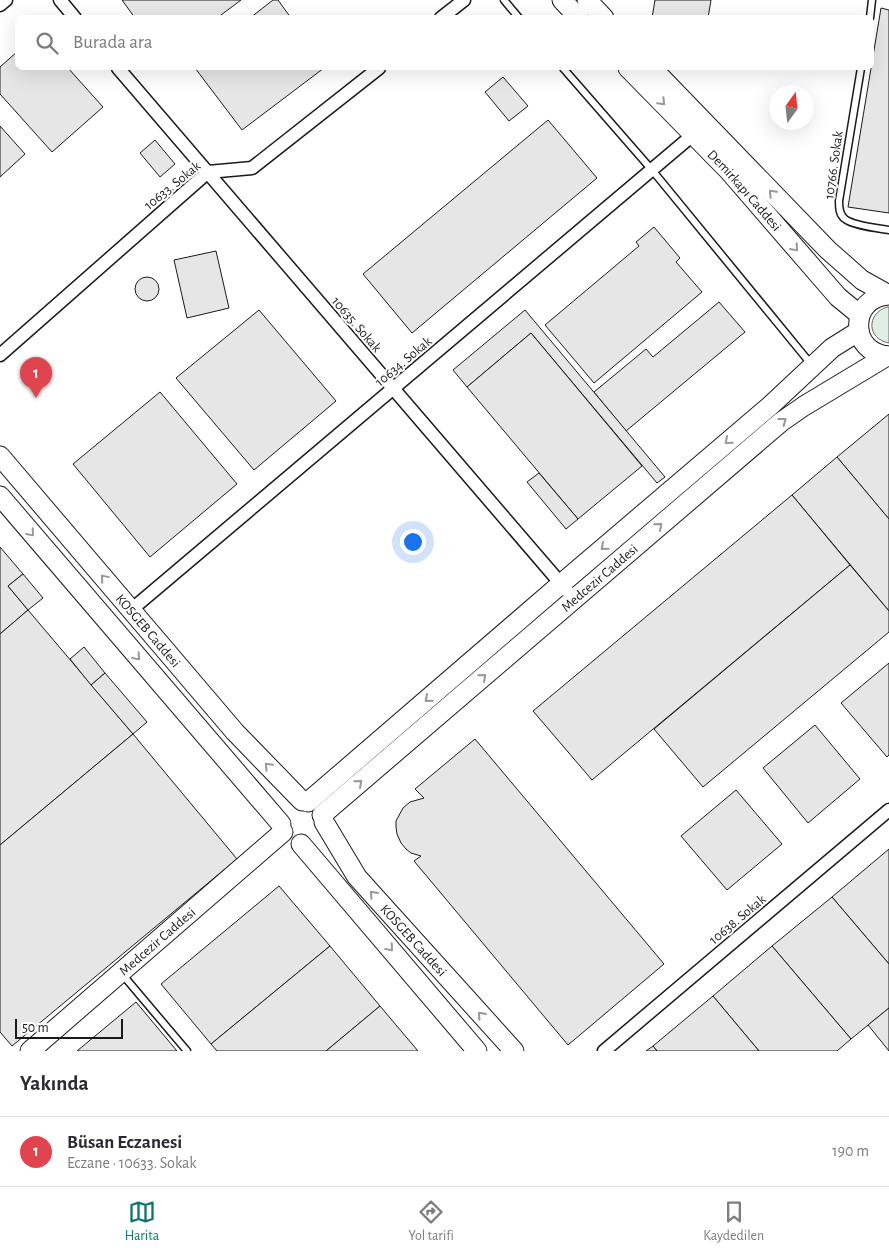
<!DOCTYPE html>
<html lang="tr">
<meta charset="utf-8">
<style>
:root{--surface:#fff;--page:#f7f7f7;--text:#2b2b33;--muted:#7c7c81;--line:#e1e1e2;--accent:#0f766e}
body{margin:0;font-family:"Alegreya Sans",sans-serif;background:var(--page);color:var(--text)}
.compass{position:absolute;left:769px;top:85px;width:45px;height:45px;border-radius:50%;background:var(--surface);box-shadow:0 5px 20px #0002;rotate:15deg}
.scale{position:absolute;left:15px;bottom:12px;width:108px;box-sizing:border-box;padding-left:5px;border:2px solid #1a1a1a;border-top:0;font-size:14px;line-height:18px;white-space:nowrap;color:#1a1a1a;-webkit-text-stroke:4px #fff;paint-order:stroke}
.you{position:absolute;left:412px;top:541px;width:18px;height:18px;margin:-12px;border:4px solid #fff;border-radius:50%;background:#1a73e8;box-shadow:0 0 0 8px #1a73e833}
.badge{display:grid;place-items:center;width:32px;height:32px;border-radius:50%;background:var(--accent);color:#fff;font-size:16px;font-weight:700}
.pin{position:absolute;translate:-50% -41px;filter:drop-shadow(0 1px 2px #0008)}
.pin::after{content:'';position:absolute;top:26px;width:18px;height:15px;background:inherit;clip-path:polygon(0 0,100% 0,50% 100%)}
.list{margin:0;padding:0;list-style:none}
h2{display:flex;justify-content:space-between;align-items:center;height:65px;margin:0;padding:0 20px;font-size:21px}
h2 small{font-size:16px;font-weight:400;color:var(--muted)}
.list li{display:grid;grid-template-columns:32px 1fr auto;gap:15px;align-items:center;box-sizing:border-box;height:70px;padding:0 20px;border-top:1px solid var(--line)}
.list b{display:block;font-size:19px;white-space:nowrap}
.list p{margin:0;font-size:16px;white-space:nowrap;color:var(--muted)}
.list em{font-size:16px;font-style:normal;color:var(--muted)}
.icon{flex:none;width:28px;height:28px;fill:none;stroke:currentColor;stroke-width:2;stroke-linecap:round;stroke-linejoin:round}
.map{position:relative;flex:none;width:889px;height:1051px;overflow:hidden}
.search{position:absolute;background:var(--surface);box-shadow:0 5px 20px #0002;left:15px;right:15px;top:15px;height:55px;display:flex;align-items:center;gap:12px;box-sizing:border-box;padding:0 18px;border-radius:8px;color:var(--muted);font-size:19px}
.sheet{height:135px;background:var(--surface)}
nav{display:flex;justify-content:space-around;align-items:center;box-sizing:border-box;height:70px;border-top:1px solid var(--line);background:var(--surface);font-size:14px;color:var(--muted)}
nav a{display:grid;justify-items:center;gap:2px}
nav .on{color:var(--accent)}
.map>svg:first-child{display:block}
.green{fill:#e0efe3;stroke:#6a6a6a}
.building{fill:#e6e6e6;stroke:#1a1a1a}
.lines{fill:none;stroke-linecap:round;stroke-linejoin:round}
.lane-casing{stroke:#1a1a1a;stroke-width:9}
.street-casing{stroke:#1a1a1a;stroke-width:15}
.secondary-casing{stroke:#1a1a1a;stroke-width:21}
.lane{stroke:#fff;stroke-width:6}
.street{stroke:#fff;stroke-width:12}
.secondary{stroke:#fff;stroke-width:19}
.oneway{stroke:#989898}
.labels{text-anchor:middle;stroke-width:4;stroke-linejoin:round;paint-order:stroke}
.street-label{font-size:14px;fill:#1a1a1a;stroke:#fff}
</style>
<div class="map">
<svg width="889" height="1051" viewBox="0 0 889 1051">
<rect width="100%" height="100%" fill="#fff"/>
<path class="green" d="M887 307H889V343C867 339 866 314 887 307Z"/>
<g class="building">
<path d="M122 0H241L217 18H135Z"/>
<path d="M273 0H278L291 18H250Z"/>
<path d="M655 0H711L708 18H652Z"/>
<path d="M881 8 889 10V213L848 207Z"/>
<path d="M18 51V68H68L103 107 52 152 0 94V67Z"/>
<path d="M195 68H324L242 130Z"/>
<path d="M503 77 528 106 509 121 485 92Z"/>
<path d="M548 120 597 178 412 333 363 274Z"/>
<path d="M0 126 25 154 0 177Z"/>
<path d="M155 140 175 164 160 177 140 153Z"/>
<path d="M654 227 680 258 676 262 702 292 594 383 545 325 639 246 636 242Z"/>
<path d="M216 251 229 308 187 318 174 260Z"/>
<circle cx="147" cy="289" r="12"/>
<path d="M719 302 745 332 626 431 594 392 646 349 653 357Z"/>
<path d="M259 310 336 401 254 470 176 378Z"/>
<path d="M525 310 665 477 657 483 531 333 467 387 453 370Z"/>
<path d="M531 333 642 466 578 519 467 387Z"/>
<path d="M160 392 237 484 150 557 73 464Z"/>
<path d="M889 414V519L837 457Z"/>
<path d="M837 457 889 519V611L792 495Z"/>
<path d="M539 473 578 519 566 529 527 482Z"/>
<path d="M792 495 850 565 592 780 533 711Z"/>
<path d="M0 547 23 574 8 586 28 610 0 634Z"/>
<path d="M850 565 889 611V632L703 787 654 729Z"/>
<path d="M23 574 43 598 28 610 8 586Z"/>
<path d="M28 610 133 734 0 845V634Z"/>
<path d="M84 647 105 673 91 685 70 659Z"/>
<path d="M889 663V755L887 757 841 703Z"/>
<path d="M105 673 147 722 133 734 91 685Z"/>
<path d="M815 725 860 779 808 823 763 768Z"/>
<path d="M133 734 237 859 12 1046 0 1032V845Z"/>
<path d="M475 739 664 964 568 1045 414 861 421 856 411 853 406 849 401 843 397 834 396 827V821L403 808 410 802 424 798 415 789Z"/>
<path d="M736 790 782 844 727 890 681 836Z"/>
<path d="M889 849V964L832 897Z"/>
<path d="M279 886 330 946 211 1044 161 984Z"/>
<path d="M832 897 889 964V1008L851 1039 772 946Z"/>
<path d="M330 946 380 1006 326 1051H217L211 1044Z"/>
<path d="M772 946 851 1039 837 1051H759L713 996Z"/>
<path d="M713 996 759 1051H657L653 1046Z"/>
<path d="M136 1002 177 1051H77Z"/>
<path d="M380 1006 418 1051H326Z"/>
<path d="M889 1008V1051L868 1025Z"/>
<path d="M653 1046 657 1051H646Z"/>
</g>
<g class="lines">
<g class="lane-casing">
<g id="lane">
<path d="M504 0 519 18"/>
<path d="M870 18 872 0"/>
<path d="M563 68 652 170 811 364"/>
<path d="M861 68 839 201C839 207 839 215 845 219 854 226 878 228 889 230"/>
<path d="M122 974 187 1051"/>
</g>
</g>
<g class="street-casing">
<g id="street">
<path d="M60 0 75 18"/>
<path d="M0 5 6 0"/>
<path d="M441 18 464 0"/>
<path d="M118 68 574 599"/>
<path d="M0 355 208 172 252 168 379 68"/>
<path d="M131 610 694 134"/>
<path d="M604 1051 889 810"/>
</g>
</g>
<g class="secondary-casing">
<g id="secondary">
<path d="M562 0 579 18"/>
<path d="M587 0 604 18"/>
<path id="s1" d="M628 68 729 171 838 297 860 315"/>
<path d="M652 68 828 250 862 280 887 294"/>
<path d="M889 295C849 297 848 353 889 356"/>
<path id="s2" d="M0 456 235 732 302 801"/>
<path d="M0 496 281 824"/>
<path d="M308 802 561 584 771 405 832 348 859 331"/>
<path id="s3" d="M322 815 781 422 804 406 887 356"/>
<path id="s4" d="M324 822 357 877 514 1051"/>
<path d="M301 844 477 1051"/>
<path id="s5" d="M30 1051 283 832"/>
</g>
</g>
<use href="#lane" class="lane"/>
<use href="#street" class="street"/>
<use href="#secondary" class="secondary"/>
</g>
<defs><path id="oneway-chevron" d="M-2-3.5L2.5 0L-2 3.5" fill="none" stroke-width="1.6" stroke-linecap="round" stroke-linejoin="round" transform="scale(1.25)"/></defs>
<g class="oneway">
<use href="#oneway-chevron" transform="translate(662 102) rotate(45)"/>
<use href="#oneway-chevron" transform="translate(772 193) rotate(-134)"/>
<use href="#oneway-chevron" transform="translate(795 248) rotate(49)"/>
<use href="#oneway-chevron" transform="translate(783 421) rotate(-37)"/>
<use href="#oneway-chevron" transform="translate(728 441) rotate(140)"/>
<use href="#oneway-chevron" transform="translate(659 526) rotate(-41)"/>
<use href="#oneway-chevron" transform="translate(31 533) rotate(49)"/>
<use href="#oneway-chevron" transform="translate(604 547) rotate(140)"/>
<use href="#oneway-chevron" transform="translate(104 578) rotate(-130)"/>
<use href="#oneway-chevron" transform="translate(137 657) rotate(49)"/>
<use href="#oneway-chevron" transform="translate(483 677) rotate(-41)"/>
<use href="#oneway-chevron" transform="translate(428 699) rotate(139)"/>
<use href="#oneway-chevron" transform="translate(268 766) rotate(-133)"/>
<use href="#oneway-chevron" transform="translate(359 783) rotate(-41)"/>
<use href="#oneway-chevron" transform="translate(373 894) rotate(-132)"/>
<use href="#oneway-chevron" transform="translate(390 948) rotate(50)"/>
<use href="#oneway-chevron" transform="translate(481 1015) rotate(-132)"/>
</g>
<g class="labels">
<g class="street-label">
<text transform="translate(833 165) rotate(-82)" y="5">10766. Sokak</text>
<text transform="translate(172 185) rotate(-39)" y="5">10633. Sokak</text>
<text dy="5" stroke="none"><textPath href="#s1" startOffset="169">Demirkapı Caddesi</textPath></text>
<text transform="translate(357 324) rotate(49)" y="5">10635. Sokak</text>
<text transform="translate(403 361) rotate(-40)" y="5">10634. Sokak</text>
<text dy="5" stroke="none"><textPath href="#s3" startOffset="365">Medcezir Caddesi</textPath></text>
<text dy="5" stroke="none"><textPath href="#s2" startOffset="229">KOSGEB Caddesi</textPath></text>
<text transform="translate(737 919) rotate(-40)" y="5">10638. Sokak</text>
<text dy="5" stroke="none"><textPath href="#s4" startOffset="149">KOSGEB Caddesi</textPath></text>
<text dy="5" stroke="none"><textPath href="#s5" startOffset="168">Medcezir Caddesi</textPath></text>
</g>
</g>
</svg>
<svg class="compass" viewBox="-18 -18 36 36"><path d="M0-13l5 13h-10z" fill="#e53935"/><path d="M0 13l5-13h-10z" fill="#7c7c81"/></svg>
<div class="scale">50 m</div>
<div class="you"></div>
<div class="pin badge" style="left:36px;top:398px;background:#e0444e">1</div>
<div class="search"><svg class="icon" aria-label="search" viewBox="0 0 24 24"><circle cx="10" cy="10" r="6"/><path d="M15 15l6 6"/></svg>Burada ara</div>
</div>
<section class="sheet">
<h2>Yakında<small></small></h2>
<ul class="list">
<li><span class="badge" style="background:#e0444e">1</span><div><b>Büsan Eczanesi</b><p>Eczane · 10633. Sokak</p></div><em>190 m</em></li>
</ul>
</section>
<nav>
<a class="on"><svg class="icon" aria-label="map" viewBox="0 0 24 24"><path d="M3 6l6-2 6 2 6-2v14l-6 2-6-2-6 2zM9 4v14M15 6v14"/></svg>Harita</a>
<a><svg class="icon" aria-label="directions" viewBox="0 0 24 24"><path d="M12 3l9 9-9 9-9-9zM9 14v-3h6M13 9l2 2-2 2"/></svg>Yol tarifi</a>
<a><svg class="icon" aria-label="saved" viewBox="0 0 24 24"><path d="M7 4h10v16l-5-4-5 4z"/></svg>Kaydedilen</a>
</nav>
